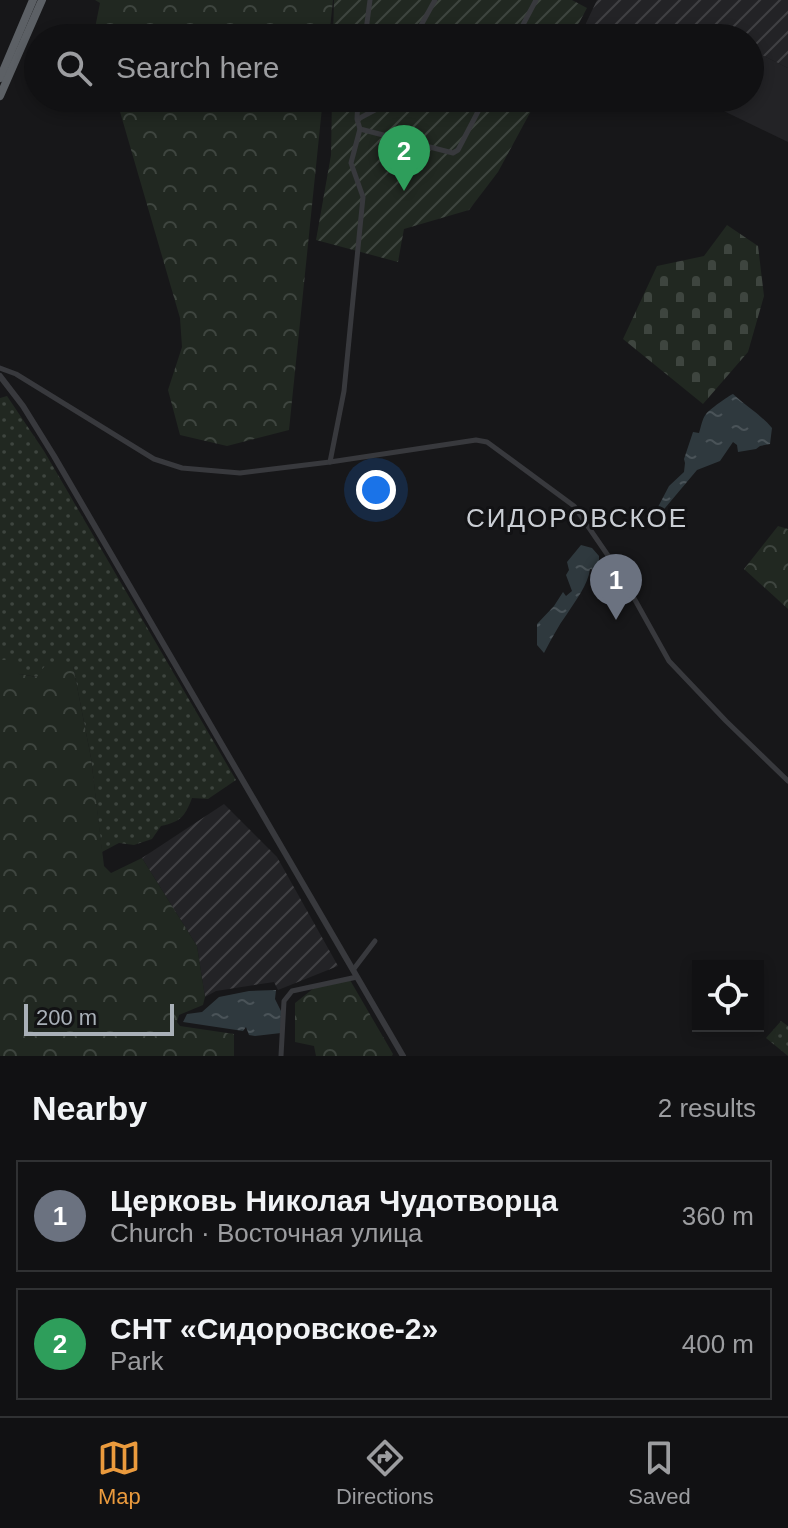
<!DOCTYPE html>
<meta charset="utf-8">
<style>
:root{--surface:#111113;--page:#1e1f21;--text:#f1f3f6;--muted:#9c9da0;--line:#303133;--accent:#ea9a3d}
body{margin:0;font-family:Helvetica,sans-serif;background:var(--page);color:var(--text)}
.controls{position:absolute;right:24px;bottom:24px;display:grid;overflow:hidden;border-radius:0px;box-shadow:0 4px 12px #0003}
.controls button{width:72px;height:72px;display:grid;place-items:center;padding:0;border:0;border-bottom:2px solid var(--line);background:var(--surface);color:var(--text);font:40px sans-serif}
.scale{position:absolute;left:24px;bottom:20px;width:150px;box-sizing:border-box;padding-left:8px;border:4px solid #a9b0b8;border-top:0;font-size:22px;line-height:28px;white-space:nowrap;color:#a9b0b8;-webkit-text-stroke:6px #121214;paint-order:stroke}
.you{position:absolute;left:376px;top:490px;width:28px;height:28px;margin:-20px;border:6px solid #fff;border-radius:50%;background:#1a73e8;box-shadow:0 0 0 12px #1a73e833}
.badge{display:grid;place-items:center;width:52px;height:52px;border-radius:50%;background:var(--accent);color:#fff;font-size:26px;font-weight:700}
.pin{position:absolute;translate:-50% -66px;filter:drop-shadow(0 2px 4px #0008)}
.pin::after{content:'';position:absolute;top:42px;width:28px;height:24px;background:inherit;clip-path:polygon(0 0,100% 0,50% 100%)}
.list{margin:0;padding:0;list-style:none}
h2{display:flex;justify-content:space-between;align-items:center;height:104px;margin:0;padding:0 32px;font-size:34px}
h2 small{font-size:26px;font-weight:400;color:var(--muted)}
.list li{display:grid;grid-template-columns:52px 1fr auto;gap:24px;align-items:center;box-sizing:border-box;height:112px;margin:0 16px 16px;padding:0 16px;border:2px solid var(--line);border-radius:0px}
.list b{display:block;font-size:30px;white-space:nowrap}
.list p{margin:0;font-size:26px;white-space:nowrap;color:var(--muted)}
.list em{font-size:26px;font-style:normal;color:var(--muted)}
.icon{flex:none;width:44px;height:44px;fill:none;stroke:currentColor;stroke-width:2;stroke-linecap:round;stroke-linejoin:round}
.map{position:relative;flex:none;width:788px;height:1056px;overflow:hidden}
.search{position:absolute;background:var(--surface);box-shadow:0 4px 12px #0003;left:24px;right:24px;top:24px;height:88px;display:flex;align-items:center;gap:20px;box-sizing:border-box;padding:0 28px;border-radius:44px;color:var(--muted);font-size:30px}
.sheet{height:360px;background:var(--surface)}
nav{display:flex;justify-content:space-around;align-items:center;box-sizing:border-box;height:112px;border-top:2px solid var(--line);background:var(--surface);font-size:22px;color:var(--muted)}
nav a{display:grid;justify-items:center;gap:4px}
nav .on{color:var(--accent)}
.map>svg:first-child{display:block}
.built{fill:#232326}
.industrial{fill:url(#industrial-furrows)}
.grass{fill:url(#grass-dots)}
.forest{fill:url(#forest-crowns)}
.cemetery{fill:url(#cemetery-stones)}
.garden{fill:url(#garden-furrows)}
.water{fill:url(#water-ripples)}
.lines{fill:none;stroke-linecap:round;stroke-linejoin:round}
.minor{stroke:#38393d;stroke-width:5}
.tertiary{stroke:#38393d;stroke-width:6}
.trunk{stroke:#5c6065;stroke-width:8}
.labels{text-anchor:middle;stroke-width:6;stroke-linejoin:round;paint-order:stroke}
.quarter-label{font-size:26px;letter-spacing:2px;fill:#caced4;stroke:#121214}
</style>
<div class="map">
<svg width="788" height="1056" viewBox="0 0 788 1056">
<defs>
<pattern id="industrial-furrows" width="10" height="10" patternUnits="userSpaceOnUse" patternTransform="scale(2)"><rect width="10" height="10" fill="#232326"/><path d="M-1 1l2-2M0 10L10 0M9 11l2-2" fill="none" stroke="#404043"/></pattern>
<pattern id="grass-dots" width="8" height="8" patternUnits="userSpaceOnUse" patternTransform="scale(2)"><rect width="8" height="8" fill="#212821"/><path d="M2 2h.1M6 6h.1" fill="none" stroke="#3e453f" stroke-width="1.8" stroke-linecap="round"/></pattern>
<pattern id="forest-crowns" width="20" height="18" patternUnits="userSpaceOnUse" patternTransform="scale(2)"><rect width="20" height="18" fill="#212821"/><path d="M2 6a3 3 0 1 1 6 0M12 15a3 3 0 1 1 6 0" fill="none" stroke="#3e453f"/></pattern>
<pattern id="cemetery-stones" width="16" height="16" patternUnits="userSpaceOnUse" patternTransform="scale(2)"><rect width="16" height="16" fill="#212821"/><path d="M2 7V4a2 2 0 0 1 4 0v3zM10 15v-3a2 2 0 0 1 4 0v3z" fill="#3e453f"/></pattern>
<pattern id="garden-furrows" width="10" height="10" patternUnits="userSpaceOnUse" patternTransform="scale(2)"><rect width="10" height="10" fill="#212821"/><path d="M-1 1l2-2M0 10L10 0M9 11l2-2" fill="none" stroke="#3e453f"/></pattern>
<pattern id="water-ripples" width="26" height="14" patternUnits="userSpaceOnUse" patternTransform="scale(2)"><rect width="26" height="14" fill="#2f393e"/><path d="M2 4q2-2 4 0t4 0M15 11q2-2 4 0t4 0" fill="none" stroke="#4a5358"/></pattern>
</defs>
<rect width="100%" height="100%" fill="#171719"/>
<path class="built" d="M750 49 788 68V142L703 101 705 98H750Z"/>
<g class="industrial">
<path d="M597 0H788V68L750 49V38H579Z"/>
<path d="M224 804 277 857 338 966 278 990 274 982 216 991 205 997 197 946 142 858Z"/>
</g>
<g class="grass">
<path d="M7 396 44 451 236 780 208 799 192 798C185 817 180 822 161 826L152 839 134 845 119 843 102 852 91 758 73 666H45L38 677 19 674 0 660V398Z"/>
<path d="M781 1021 788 1026V1056L766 1038Z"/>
</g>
<g class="forest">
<path d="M95 0H333L329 38H93L100 3Z"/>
<path d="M116 98H323L289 430 227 446 180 435 168 390 182 347 180 318Z"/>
<path d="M778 526 788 529V609L744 569Z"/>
<path d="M14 659 19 674 37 677 45 666H73L91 758 104 866 111 873 142 858 197 946 205 997 203 1005 179 1015 177 1022 180 1026 234 1034V1056H0V660Z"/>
<path d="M350 980 393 1054 392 1056H316L314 1046 295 1042V1003L314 988Z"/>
</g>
<path class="cemetery" d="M727 225 758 246 764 296 748 352 703 404 623 339 657 266 704 256Z"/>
<g class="garden">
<path d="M334 0H572L587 8 571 38H333Z"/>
<path d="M332 98H538L498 172 469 210 404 229 398 262 316 240 331 155Z"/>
</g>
<g class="water">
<path d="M733 394C746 406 760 414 772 428L770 444 760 446 756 449 738 452 737 445 733 442 720 461 697 470 660 514 658 507 669 486 684 472 685 463 684 459 693 432 699 433C701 427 702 419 706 414 709 410 728 396 733 394Z"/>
<path d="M581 545 592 548 599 556V571L590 569C588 585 576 600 567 614 558 626 551 640 544 653L537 645V624L554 606 563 592 566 596 572 591 566 575 569 570 567 562Z"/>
<path d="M276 990 275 999 282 1013 281 1033 255 1036 249 1035 246 1027 243 1031 183 1022 187 1014 202 1012 219 997 249 991Z"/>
</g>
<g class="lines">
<g class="minor">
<path d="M365 38 370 0"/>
<path d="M414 38 435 0"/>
<path d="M516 38 536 0"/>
<path d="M358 119 375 110 382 98"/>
<path d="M360 129 453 153 458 150 485 98"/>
<path d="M0 368 16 374 154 459 182 468 240 473 330 462 476 440 487 442 574 506 620 573 669 661 726 721 788 781"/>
<path d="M330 462 344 391 363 197 351 163 360 129 357 119 358 98"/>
<path d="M353 970 375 941"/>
<path d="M281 1056 284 1001 292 991 357 977"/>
</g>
<path class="tertiary" d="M0 376 23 406 54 456 403 1056"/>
<g class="trunk">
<path d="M0 78 33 0"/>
<path d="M0 96 42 0"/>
</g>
</g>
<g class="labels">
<g class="quarter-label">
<text x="577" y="527">СИДОРОВСКОЕ</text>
</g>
</g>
</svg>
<div class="controls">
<button><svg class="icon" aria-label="locate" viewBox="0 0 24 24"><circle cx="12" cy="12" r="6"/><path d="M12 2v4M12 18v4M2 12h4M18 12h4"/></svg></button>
</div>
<div class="scale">200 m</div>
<div class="you"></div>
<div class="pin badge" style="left:616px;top:620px;background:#6b7280">1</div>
<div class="pin badge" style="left:404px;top:191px;background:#2e9e5b">2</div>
<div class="search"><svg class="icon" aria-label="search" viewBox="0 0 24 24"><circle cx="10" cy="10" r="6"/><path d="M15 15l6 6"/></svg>Search here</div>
</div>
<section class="sheet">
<h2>Nearby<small>2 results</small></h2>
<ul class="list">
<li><span class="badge" style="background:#6b7280">1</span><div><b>Церковь Николая Чудотворца</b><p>Church · Восточная улица</p></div><em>360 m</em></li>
<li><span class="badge" style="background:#2e9e5b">2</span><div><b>СНТ «Сидоровское-2»</b><p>Park</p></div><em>400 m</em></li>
</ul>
</section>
<nav>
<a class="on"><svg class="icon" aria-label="map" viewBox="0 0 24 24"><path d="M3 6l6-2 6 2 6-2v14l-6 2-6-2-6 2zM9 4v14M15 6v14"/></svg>Map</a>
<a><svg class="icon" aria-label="directions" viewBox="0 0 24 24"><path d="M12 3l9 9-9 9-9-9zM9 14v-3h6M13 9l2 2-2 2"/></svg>Directions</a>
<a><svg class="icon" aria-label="saved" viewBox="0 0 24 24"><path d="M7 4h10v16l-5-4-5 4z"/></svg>Saved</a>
</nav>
